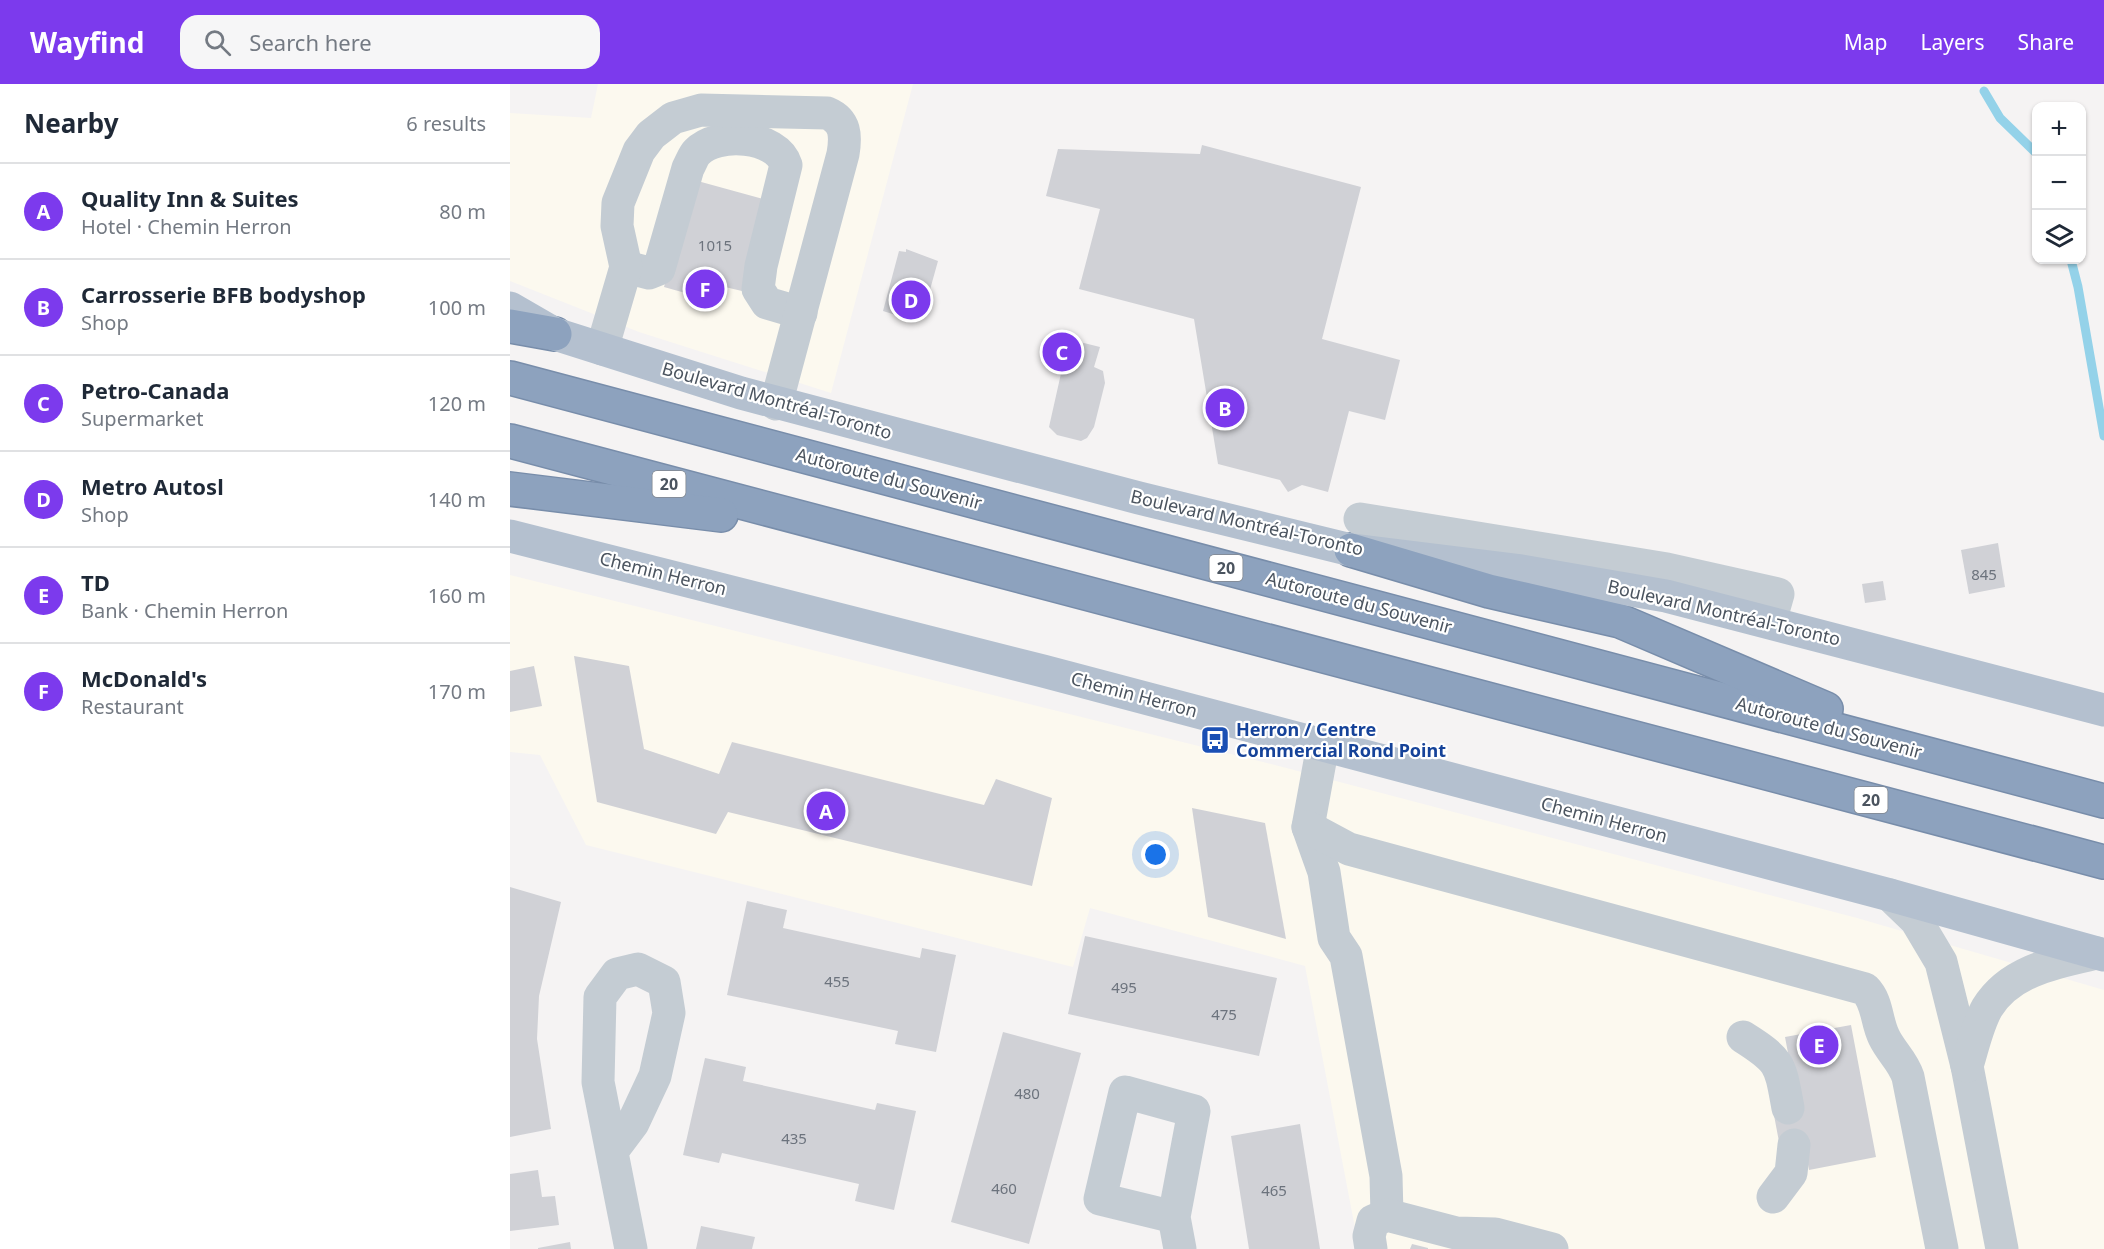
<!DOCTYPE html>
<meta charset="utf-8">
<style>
:root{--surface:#fff;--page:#f6f6f7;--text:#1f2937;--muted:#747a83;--line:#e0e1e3;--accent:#7c3aed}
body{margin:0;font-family:"Noto Sans",sans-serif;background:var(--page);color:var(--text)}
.controls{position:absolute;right:18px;top:18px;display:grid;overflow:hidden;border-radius:12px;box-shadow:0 2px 4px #0004}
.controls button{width:54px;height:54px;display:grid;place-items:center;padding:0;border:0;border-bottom:2px solid var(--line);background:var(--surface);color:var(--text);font:30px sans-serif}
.you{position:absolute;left:646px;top:771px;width:21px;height:21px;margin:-15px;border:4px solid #fff;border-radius:50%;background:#1a73e8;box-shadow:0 0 0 9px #1a73e833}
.badge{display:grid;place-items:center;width:39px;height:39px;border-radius:50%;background:var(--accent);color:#fff;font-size:20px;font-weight:700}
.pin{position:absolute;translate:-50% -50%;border:3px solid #fff;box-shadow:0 2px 6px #0006}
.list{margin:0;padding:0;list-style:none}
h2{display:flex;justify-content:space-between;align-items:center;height:78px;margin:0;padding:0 24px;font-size:26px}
h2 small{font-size:20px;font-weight:400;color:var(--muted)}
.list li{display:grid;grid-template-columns:39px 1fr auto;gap:18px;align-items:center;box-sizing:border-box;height:96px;padding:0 24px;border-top:2px solid var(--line)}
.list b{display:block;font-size:22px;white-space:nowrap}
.list p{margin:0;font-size:20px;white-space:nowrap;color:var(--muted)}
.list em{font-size:20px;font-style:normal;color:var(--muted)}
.icon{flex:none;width:33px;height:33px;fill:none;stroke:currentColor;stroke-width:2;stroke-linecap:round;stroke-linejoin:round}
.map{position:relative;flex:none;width:1594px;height:1165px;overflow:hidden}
header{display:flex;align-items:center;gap:36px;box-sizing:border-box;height:84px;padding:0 30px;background:var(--accent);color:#fff}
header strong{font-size:28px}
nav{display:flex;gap:33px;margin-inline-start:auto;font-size:21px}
.search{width:420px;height:54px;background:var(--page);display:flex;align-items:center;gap:15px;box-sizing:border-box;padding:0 21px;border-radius:18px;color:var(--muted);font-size:22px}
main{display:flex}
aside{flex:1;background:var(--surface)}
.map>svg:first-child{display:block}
.commercial{fill:#fcf9ef}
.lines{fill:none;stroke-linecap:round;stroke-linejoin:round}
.stream{stroke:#94d2e9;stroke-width:9}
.building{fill:#d0d1d6}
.highway-casing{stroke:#788daa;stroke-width:36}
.minor{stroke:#c4ccd3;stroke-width:33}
.major{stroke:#b4c0cf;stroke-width:33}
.highway{stroke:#8da2be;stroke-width:33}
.labels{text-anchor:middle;stroke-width:4.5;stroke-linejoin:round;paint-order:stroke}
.number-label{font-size:15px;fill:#6c737d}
.shield{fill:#fff;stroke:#81878f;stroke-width:1.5}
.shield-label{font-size:16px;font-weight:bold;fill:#4b545f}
.street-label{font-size:18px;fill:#4b545f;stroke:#fff}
.transit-label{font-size:18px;font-weight:bold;fill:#164399;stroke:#fff;text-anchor:start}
</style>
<header>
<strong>Wayfind</strong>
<div class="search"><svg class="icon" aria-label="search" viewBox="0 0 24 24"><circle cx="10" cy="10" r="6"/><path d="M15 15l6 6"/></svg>Search here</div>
<nav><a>Map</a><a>Layers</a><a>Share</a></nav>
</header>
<main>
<aside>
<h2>Nearby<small>6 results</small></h2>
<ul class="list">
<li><span class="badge">A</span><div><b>Quality Inn &amp; Suites</b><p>Hotel · Chemin Herron</p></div><em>80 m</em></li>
<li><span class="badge">B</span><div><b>Carrosserie BFB bodyshop</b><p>Shop</p></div><em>100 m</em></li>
<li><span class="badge">C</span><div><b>Petro-Canada</b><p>Supermarket</p></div><em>120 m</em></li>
<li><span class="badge">D</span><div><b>Metro Autosl</b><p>Shop</p></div><em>140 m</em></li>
<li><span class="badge">E</span><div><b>TD</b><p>Bank · Chemin Herron</p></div><em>160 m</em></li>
<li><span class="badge">F</span><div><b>McDonald's</b><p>Restaurant</p></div><em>170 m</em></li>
</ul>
</aside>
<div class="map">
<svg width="1594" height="1165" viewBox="0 0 1594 1165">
<rect width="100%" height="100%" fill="#f5f3f3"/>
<g class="commercial">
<path d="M88 0H403L321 309 129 248 0 197V29L81 34Z"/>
<path d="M0 491 765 681 1347 834 1594 906V1165H849L795 882 580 824 563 883 76 761 30 671 0 668Z"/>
</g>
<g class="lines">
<g class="stream">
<path d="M1474 7 1490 34 1526 69"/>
<path d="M1561 176 1568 203 1594 352"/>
</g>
</g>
<g class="building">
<path d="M692 61 851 103 812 255 890 276 875 336 839 327 818 408 792 401 778 408 770 396 708 380 684 235 569 205 590 125 536 112 548 65 690 70Z"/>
<path d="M184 96 257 116 232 207 215 203 211 219 154 203Z"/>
<path d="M396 165 428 177 416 220 403 228 398 227 392 233 373 227 389 167 396 168Z"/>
<path d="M546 252 590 263 584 283 593 287 595 299 584 343 577 354 571 357 547 351 539 343 552 285 561 278 541 272Z"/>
<path d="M1488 459 1495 503 1459 510 1451 466Z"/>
<path d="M1373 497 1376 516 1355 519 1352 500Z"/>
<path d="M64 572 119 582 134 665 209 690 222 658 474 721 486 695 542 714 522 802 218 728 206 750 87 718Z"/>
<path d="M24 582 32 622 0 628V587Z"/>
<path d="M682 724 755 739 776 855 698 833Z"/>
<path d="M0 803 51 818 29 912 27 955 41 1045 0 1053Z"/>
<path d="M237 817 277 826 273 844 410 874 412 864 446 871 426 968 385 960 388 947 217 911Z"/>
<path d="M575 852 767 894 749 972 558 930Z"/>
<path d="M1341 941 1366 1073 1299 1086 1294 1059 1270 1063 1263 1026 1288 1022 1275 953Z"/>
<path d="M493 948 571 969 519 1160 441 1138Z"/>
<path d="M195 974 236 983 233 997 365 1026 367 1019 406 1027 384 1126 345 1117 349 1100 212 1069 209 1079 173 1071Z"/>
<path d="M790 1040 810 1165H739L721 1052Z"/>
<path d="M28 1086 32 1113 45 1112 49 1141 0 1147V1090Z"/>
<path d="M191 1142 245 1153 242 1165H186Z"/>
<path d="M60 1158 61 1165H28V1164Z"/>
<path d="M902 1160 918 1164V1165H900Z"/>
</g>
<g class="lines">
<g class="highway-casing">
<g id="highway">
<path d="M0 242 45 250"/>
<path d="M0 294 1594 717"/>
<path d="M0 357 1594 778"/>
<path d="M0 405 211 431"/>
<path d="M841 466 979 507 1110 537 1316 625"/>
</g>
</g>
<g class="minor">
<path d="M116 183 139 189 149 185 178 84C181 79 183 72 187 68 207 47 267 51 276 81L251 182 248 205 257 219 291 229"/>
<path d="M92 265 116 183 107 142 108 119 129 67 141 51 163 34 191 26 317 29C336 37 336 52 333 70L266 320"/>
<path d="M850 435 1157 485 1268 510 1260 538"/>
<path d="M813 661 798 743 814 788 824 854 836 872 876 1092 877 1131"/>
<path d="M798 743 839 765 1355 905C1368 918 1366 937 1374 953 1381 968 1393 977 1398 993L1432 1165"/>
<path d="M1380 811 1406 836 1431 878 1457 982 1492 1165"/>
<path d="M1233 953C1271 977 1270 980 1278 1024"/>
<path d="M1457 982C1463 963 1467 942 1477 924 1500 886 1547 878 1587 869"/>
<path d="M102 1067 123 1039 145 992 159 929 154 898 128 885 107 890 90 913 88 998 121 1165"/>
<path d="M1263 1113 1281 1089 1284 1061"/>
<path d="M664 1133 590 1115 615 1008 684 1027 664 1133 670 1165"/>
<path d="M861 1165 859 1152 863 1137 877 1131 946 1149 985 1150 1042 1165"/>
</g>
<g class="major">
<path d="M0 224 45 250 231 309 629 414 841 466 1011 487 1156 512 1594 626"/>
<path d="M0 452 533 587 1380 811 1594 871"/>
</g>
<use href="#highway" class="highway"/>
</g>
<defs>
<g id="bus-square" transform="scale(1.5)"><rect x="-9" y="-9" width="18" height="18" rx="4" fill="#1a4fb4" stroke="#fff"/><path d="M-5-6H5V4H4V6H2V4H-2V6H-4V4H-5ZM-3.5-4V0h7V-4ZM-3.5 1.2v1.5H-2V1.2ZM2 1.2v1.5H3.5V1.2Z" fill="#fff"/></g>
</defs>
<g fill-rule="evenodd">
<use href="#bus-square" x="705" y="656"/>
</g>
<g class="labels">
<g class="number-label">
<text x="205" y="167">1015</text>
<text x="1474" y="496">845</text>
<text x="327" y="903">455</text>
<text x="614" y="909">495</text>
<text x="714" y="936">475</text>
<text x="517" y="1015">480</text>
<text x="284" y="1060">435</text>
<text x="494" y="1110">460</text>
<text x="764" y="1112">465</text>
</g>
<g class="shield">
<rect x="142.5" y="387" width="33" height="26" rx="4.5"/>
<rect x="699.5" y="471" width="33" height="26" rx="4.5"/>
<rect x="1344.5" y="703" width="33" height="26" rx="4.5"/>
</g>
<g class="shield-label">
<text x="159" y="406">20</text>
<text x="716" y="490">20</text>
<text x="1361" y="722">20</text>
</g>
<g class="street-label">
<text transform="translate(267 317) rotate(16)" y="6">Boulevard Montréal-Toronto</text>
<text transform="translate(379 395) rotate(15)" y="6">Autoroute du Souvenir</text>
<text transform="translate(737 439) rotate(13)" y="6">Boulevard Montréal-Toronto</text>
<text transform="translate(153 490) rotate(14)" y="6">Chemin Herron</text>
<text transform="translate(849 519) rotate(15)" y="6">Autoroute du Souvenir</text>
<text transform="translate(1214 529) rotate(13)" y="6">Boulevard Montréal-Toronto</text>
<text transform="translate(624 611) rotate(15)" y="6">Chemin Herron</text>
<text transform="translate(1319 644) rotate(15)" y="6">Autoroute du Souvenir</text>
<text transform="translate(1094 736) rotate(15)" y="6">Chemin Herron</text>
</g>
<g class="transit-label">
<text x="726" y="652">Herron / Centre<tspan x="726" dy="21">Commercial Rond Point</tspan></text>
</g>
</g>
</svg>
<div class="controls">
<button>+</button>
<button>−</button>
<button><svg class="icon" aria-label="layers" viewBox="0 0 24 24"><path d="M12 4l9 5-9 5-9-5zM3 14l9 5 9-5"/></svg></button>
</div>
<div class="you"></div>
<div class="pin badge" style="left:316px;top:727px">A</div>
<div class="pin badge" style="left:715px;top:324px">B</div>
<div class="pin badge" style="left:552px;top:268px">C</div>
<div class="pin badge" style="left:401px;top:216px">D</div>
<div class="pin badge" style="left:1309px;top:961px">E</div>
<div class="pin badge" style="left:195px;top:205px">F</div>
</div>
</main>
